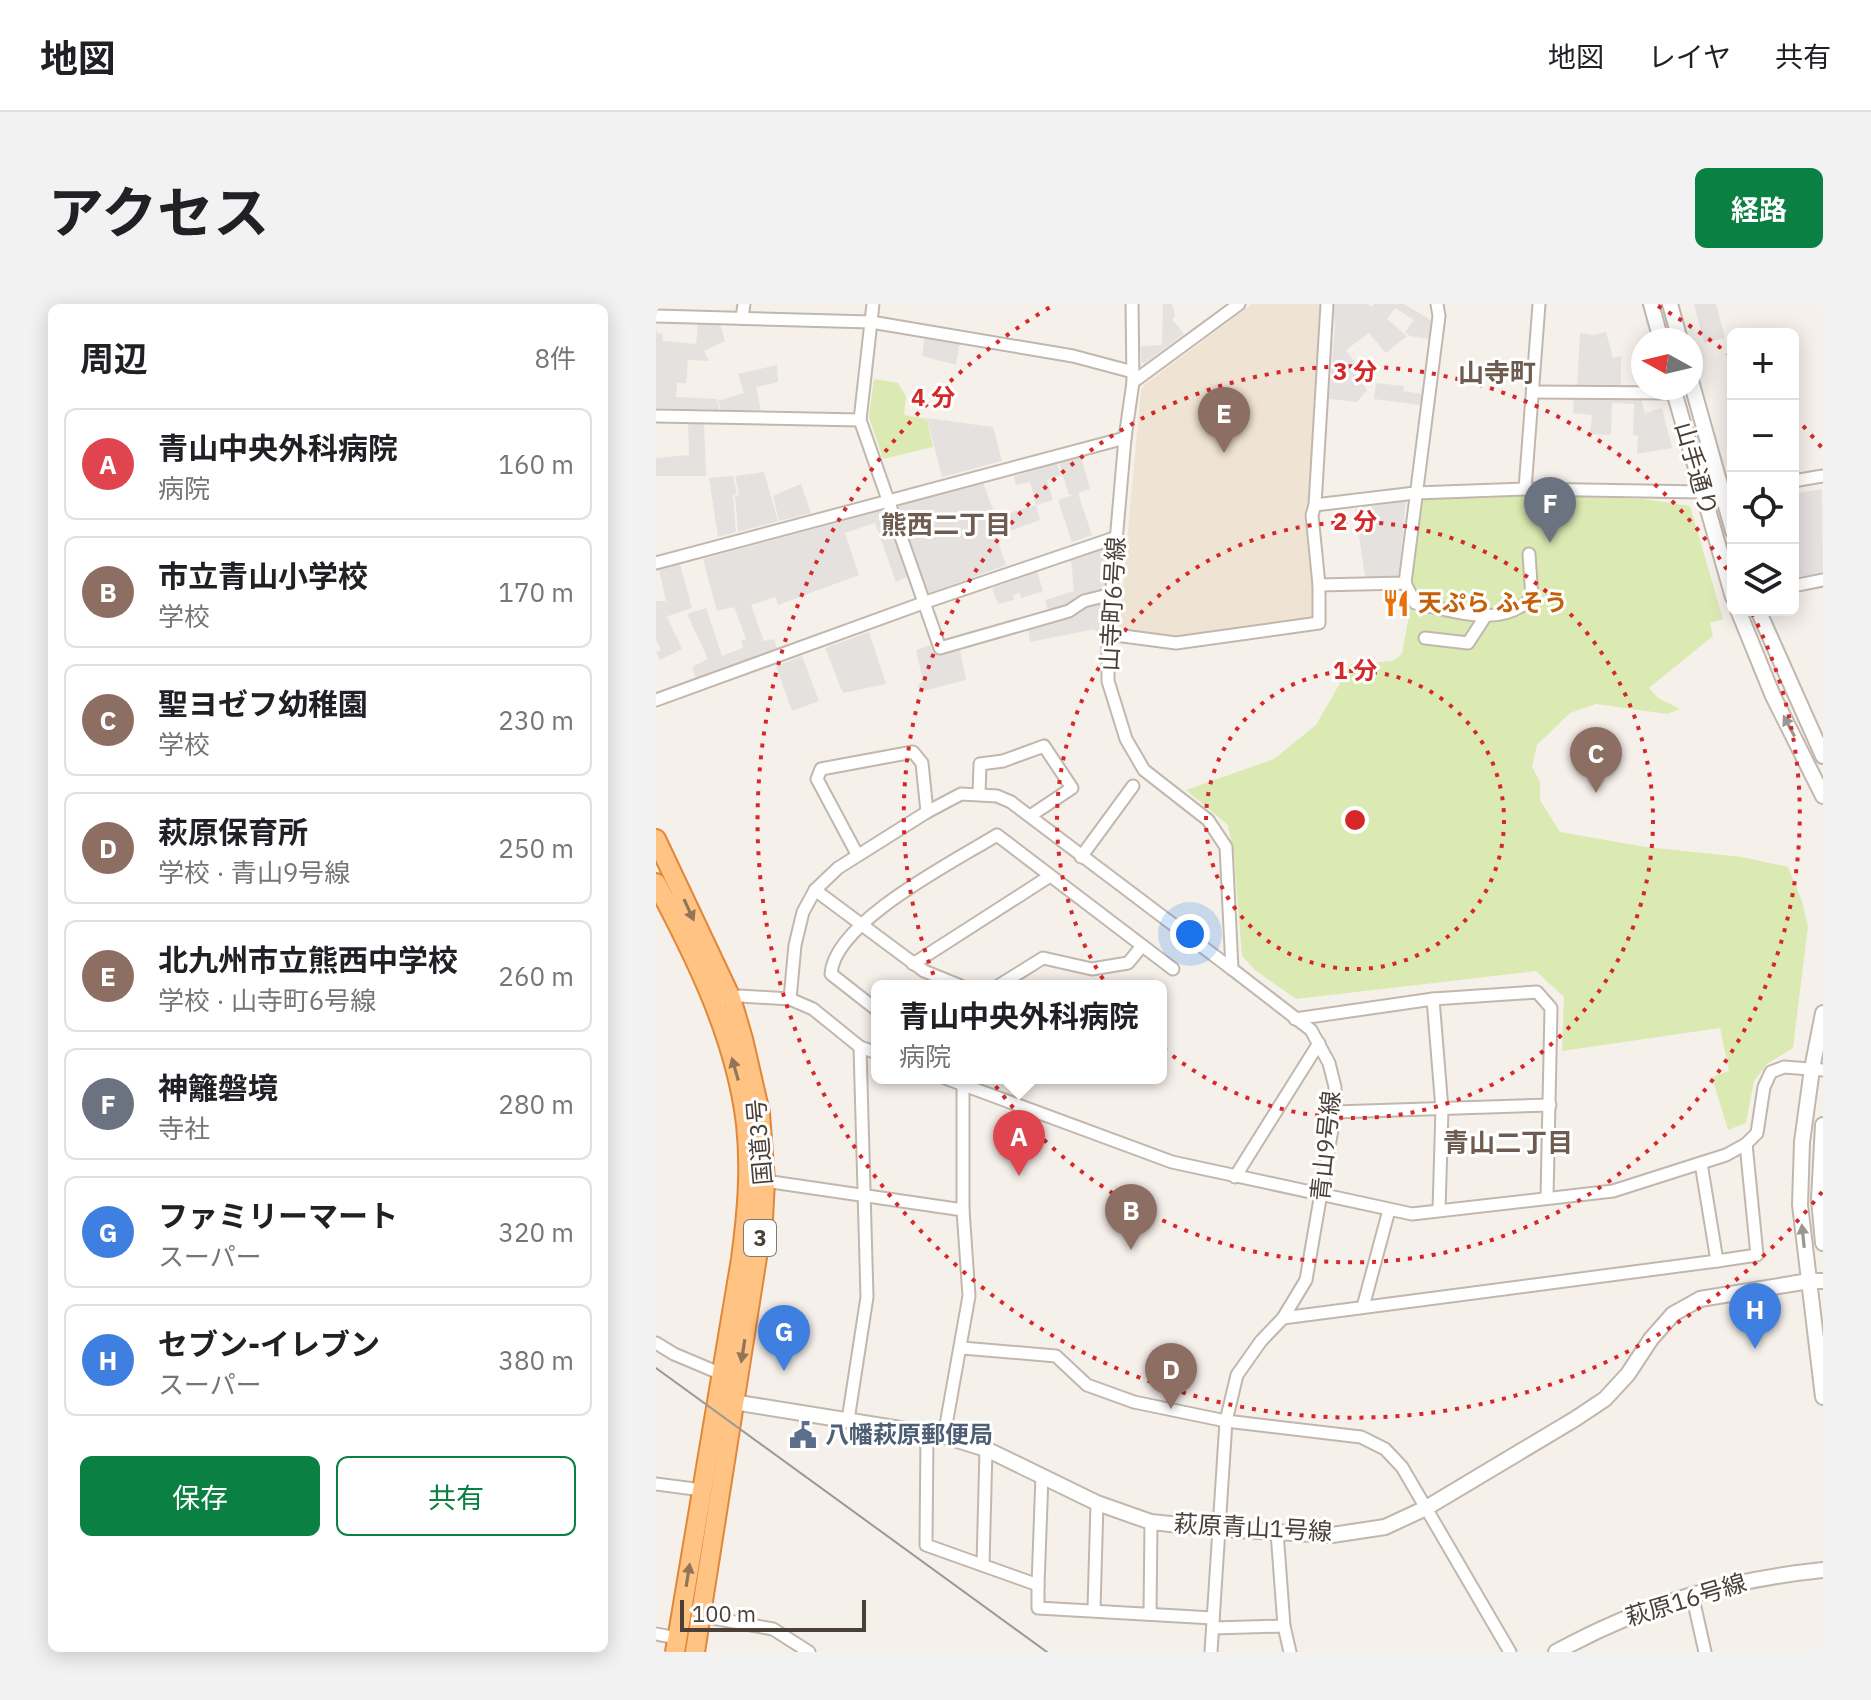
<!DOCTYPE html>
<html lang="ja">
<meta charset="utf-8">
<style>
:root{--surface:#fff;--page:#f2f2f2;--text:#202124;--muted:#757577;--line:#e0e0e0;--accent:#0b8043}
body{margin:0;font-family:"IBM Plex Sans","Noto Sans JP",sans-serif;background:var(--page);color:var(--text)}
.controls{position:absolute;right:24px;top:24px;display:grid;overflow:hidden;border-radius:12px;box-shadow:0 4px 20px #0003}
.controls button{width:72px;height:72px;display:grid;place-items:center;padding:0;border:0;border-bottom:2px solid var(--line);background:var(--surface);color:var(--text);font:40px sans-serif}
.compass{position:absolute;left:975px;top:24px;width:72px;height:72px;border-radius:50%;background:var(--surface);box-shadow:0 4px 20px #0003;rotate:278deg}
.scale{position:absolute;left:24px;bottom:20px;width:186px;box-sizing:border-box;padding-left:8px;border:4px solid #4a4038;border-top:0;font-size:22px;line-height:28px;white-space:nowrap;color:#4a4038;-webkit-text-stroke:6px #fff;paint-order:stroke}
.you{position:absolute;left:534px;top:630px;width:28px;height:28px;margin:-20px;border:6px solid #fff;border-radius:50%;background:#1a73e8;box-shadow:0 0 0 12px #1a73e833}
.badge{display:grid;place-items:center;width:52px;height:52px;border-radius:50%;background:var(--accent);color:#fff;font-size:26px;font-weight:700}
.pin{position:absolute;translate:-50% -66px;filter:drop-shadow(0 2px 4px #0008)}
.pin::after{content:'';position:absolute;top:42px;width:28px;height:24px;background:inherit;clip-path:polygon(0 0,100% 0,50% 100%)}
.popup{position:absolute;left:215px;top:676px;width:296px;height:104px;box-sizing:border-box;display:grid;place-content:center;border-radius:12px;background:var(--surface);filter:drop-shadow(0 2px 6px #0005);font-size:26px;white-space:nowrap;color:var(--muted)}
.popup b{font-size:30px;color:var(--text)}
.popup::after{content:'';position:absolute;left:50%;top:100%;margin-left:-16px;border:16px solid transparent;border-top-color:var(--surface)}
.list{margin:0;padding:0;list-style:none}
h2{display:flex;justify-content:space-between;align-items:center;height:104px;margin:0;padding:0 32px;font-size:34px}
h2 small{font-size:26px;font-weight:400;color:var(--muted)}
.list li{display:grid;grid-template-columns:52px 1fr auto;gap:24px;align-items:center;box-sizing:border-box;height:112px;margin:0 16px 16px;padding:0 16px;border:2px solid var(--line);border-radius:12px}
.list b{display:block;font-size:30px;white-space:nowrap}
.list p{margin:0;font-size:26px;white-space:nowrap;color:var(--muted)}
.list em{font-size:26px;font-style:normal;color:var(--muted)}
.actions{display:flex;gap:16px;padding:24px 32px}
.actions a{flex:1;padding:18px 0;border:2px solid var(--accent);border-radius:12px;text-align:center;font-size:28px;color:var(--accent)}
.actions .main{background:var(--accent);color:#fff}
.icon{flex:none;width:44px;height:44px;fill:none;stroke:currentColor;stroke-width:2;stroke-linecap:round;stroke-linejoin:round}
.map{position:relative;flex:none;width:1167px;height:1348px;overflow:hidden;border-radius:12px}
header{display:flex;align-items:center;gap:48px;box-sizing:border-box;height:112px;padding:0 40px;background:var(--surface);border-bottom:2px solid var(--line)}
header strong{font-size:38px}
nav{display:flex;gap:44px;margin-inline-start:auto;font-size:28px}
.intro{display:flex;align-items:center;justify-content:space-between;box-sizing:border-box;height:192px;padding:0 48px}
h1{margin:0;font-size:56px}
.button{padding:20px 36px;border-radius:12px;background:var(--accent);color:#fff;font-size:28px;font-weight:700}
main{display:flex;gap:48px;padding:0 48px}
aside{flex:1;background:var(--surface);border-radius:12px;box-shadow:0 4px 20px #0003}
.map>svg:first-child{display:block}
.education{fill:#efe3d4}
.green{fill:#dbeab3}
.parking{fill:#e4e1df}
.lines{fill:none;stroke-linecap:round;stroke-linejoin:round}
.minor-casing{stroke:#c2b7ad;stroke-width:15}
.tertiary-casing{stroke:#c2b7ad;stroke-width:18}
.trunk-casing{stroke:#e28739;stroke-width:22}
.minor{stroke:#fff;stroke-width:11}
.tertiary{stroke:#fff;stroke-width:14}
.trunk{stroke:#ffc383;stroke-width:18}
.tram{stroke:#999;stroke-width:2}
.oneway{fill:#9b9692}
.oneway2{fill:#927456}
.ring{fill:none;stroke:#d62828;stroke-width:4;stroke-dasharray:4 8}
.labels{text-anchor:middle;stroke-width:6;stroke-linejoin:round;paint-order:stroke}
.shield{fill:#fff;stroke:#807974;stroke-width:2}
.shield-label{font-size:22px;font-weight:bold;fill:#4a4038}
.street-label{font-size:24px;fill:#4a4038;stroke:#fff}
.food-label{font-size:24px;font-weight:bold;fill:#c56008;stroke:#fff;text-anchor:start}
.service-label{font-size:24px;font-weight:bold;fill:#4e5e75;stroke:#fff;text-anchor:start}
.neighbourhood-label{font-size:26px;font-weight:bold;fill:#6d5c4f;stroke:#fff}
.centre{fill:#d62828;stroke:#fff;stroke-width:4}
.ring-label{font-size:24px;text-anchor:middle;font-weight:bold;fill:#d62828;stroke:#fff;stroke-width:6;stroke-linejoin:round;paint-order:stroke}
</style>
<header>
<strong>地図</strong>
<nav><a>地図</a><a>レイヤ</a><a>共有</a></nav>
</header>
<div class="intro"><h1>アクセス</h1><a class="button">経路</a></div>
<main>
<aside>
<h2>周辺<small>8件</small></h2>
<ul class="list">
<li><span class="badge" style="background:#e0444e">A</span><div><b>青山中央外科病院</b><p>病院</p></div><em>160 m</em></li>
<li><span class="badge" style="background:#8d6e63">B</span><div><b>市立青山小学校</b><p>学校</p></div><em>170 m</em></li>
<li><span class="badge" style="background:#8d6e63">C</span><div><b>聖ヨゼフ幼稚園</b><p>学校</p></div><em>230 m</em></li>
<li><span class="badge" style="background:#8d6e63">D</span><div><b>萩原保育所</b><p>学校 · 青山9号線</p></div><em>250 m</em></li>
<li><span class="badge" style="background:#8d6e63">E</span><div><b>北九州市立熊西中学校</b><p>学校 · 山寺町6号線</p></div><em>260 m</em></li>
<li><span class="badge" style="background:#6b7280">F</span><div><b>神籬磐境</b><p>寺社</p></div><em>280 m</em></li>
<li><span class="badge" style="background:#3f7fe0">G</span><div><b>ファミリーマート</b><p>スーパー</p></div><em>320 m</em></li>
<li><span class="badge" style="background:#3f7fe0">H</span><div><b>セブン-イレブン</b><p>スーパー</p></div><em>380 m</em></li>
</ul>
<div class="actions"><a class="main">保存</a><a>共有</a></div>
</aside>
<div class="map">
<svg width="1167" height="1348" viewBox="0 0 1167 1348">
<rect width="100%" height="100%" fill="#f6f0eb"/>
<path class="education" d="M596 0H664L654 189 648 211 659 309 656 316 519 336 466 329 463 324 485 86 488 81Z"/>
<g class="green">
<path d="M218 75 242 79 250 92 248 111 271 115 277 143 227 155 213 113Z"/>
<path d="M867 191 987 195 1034 202 1067 315 1054 319 1057 332 993 384 1002 394 1024 405 1011 410 940 400 914 409 881 441 876 463 884 478V496L904 528 990 543 1086 553 1132 563 1146 597 1152 623 1137 744 1111 760 1098 777 1090 819 1072 826 1056 773 1073 767 1064 724 906 747 908 693 880 667 640 695 600 667 586 652 578 554 572 521 530 486 618 455 660 421 695 360 737 357 746 350 753 311 764 195Z"/>
</g>
<g class="parking">
<path d="M507 0H516L519 12 516 15 528 30 488 60 485 57V42L506 41Z"/>
<path d="M677 0H712L716 3 718 0H748L776 17 773 35 754 32 749 28 758 16 739 4 731 15 751 32 730 49 713 29 690 46 705 67 700 71 711 86 701 98 673 95 679 21Z"/>
<path d="M1038 0H1060L1069 34 1048 39Z"/>
<path d="M42 20H64L69 37 48 47 53 57 32 56 30 79H21L20 93 61 95 63 106 21 105 20 102 19 105 0 104V22L1 29 7 30 6 36 8 37 40 40Z"/>
<path d="M950 28 957 54 965 52V83L921 84 924 29 938 31Z"/>
<path d="M269 31 304 37 300 61 266 52Z"/>
<path d="M121 61 122 78 100 83 105 106H65L62 97 88 89 82 70Z"/>
<path d="M720 79 748 82 747 87 766 90 764 101 718 95Z"/>
<path d="M918 93H956L957 97 958 93 985 94 989 109 1006 104 1016 144 981 150 982 132 977 131 978 100 956 99 955 131 934 130 936 111 917 109Z"/>
<path d="M271 114 337 123 346 157 286 173Z"/>
<path d="M32 118H48L50 172H0V154L33 151Z"/>
<path d="M425 153 434 185 422 189 436 231 416 238 402 196 417 191H413L403 159Z"/>
<path d="M401 159 405 171 391 176 397 196 380 201 374 178 360 181 358 172Z"/>
<path d="M108 168 122 217 82 228 79 192 83 191 79 172Z"/>
<path d="M77 172 81 190 77 191 80 228 62 233 53 174Z"/>
<path d="M327 179 340 213 380 201 384 216 340 232 350 261 274 289 268 286 241 206 244 201Z"/>
<path d="M145 180 155 209 123 217 117 192Z"/>
<path d="M1166 185 1167 269 1137 275V190Z"/>
<path d="M750 197 743 272 709 273 699 205Z"/>
<path d="M224 207 229 209 251 273 240 278 219 219 189 229 203 271 122 301 119 293 95 301 108 337 118 335 121 344 40 374 36 363 52 355 31 310 50 304 66 352 87 344 85 337 90 335 78 303 61 307 47 255Z"/>
<path d="M450 242 454 246 450 282 446 286 419 295 410 302 392 307 389 296 418 287 415 255Z"/>
<path d="M24 260 36 304 4 315 11 313 26 345 4 356 0 348 5 346 0 336V297H10L3 266Z"/>
<path d="M381 267 387 287 365 294 364 289 357 291 358 296 342 300 336 284Z"/>
<path d="M445 299 449 303 444 343 439 325 374 338 372 326 418 313 427 305Z"/>
<path d="M213 328 230 380 187 389 169 344Z"/>
<path d="M274 341 277 348 283 352 304 346 310 376 263 388 262 382 267 377 260 346Z"/>
<path d="M146 352 163 397 136 407 120 362Z"/>
</g>
<g class="lines">
<g class="minor-casing">
<g id="minor">
<path d="M217 0 204 116 284 344 413 307 428 297 456 290"/>
<path d="M476 0 477 78 469 134 452 330V377L470 435 488 466 552 516 570 543 576 665 655 726 673 759 679 783V808L650 976 627 1014 605 1037 581 1071 570 1117 555 1348"/>
<path d="M0 12 215 18 417 52 477 68"/>
<path d="M86 14 88 0"/>
<path d="M477 78 583 0"/>
<path d="M877 88 1018 89"/>
<path d="M0 112 204 116"/>
<path d="M1137 177 1167 172"/>
<path d="M869 185 883 0"/>
<path d="M659 201 759 189 869 185 1047 188 1077 186"/>
<path d="M0 259 469 134"/>
<path d="M749 279 759 299C799 307 843 325 876 294L873 250"/>
<path d="M663 281 749 279 783 12 781 0"/>
<path d="M1137 282 1167 276"/>
<path d="M452 330 520 339 663 319V281L656 211 659 201 671 0"/>
<path d="M769 334 812 339 829 313"/>
<path d="M0 396 267 299 461 233"/>
<path d="M323 490 324 460 347 457 388 442 416 484 374 512"/>
<path d="M201 550 161 475 165 465 257 448 266 459 271 508"/>
<path d="M425 553 477 482"/>
<path d="M159 586 268 667 305 682"/>
<path d="M257 660 394 572"/>
<path d="M342 682 387 654 436 665 472 659 486 642"/>
<path d="M134 695 139 641 147 608 159 586 182 564 271 508 305 490 341 492 355 498 576 665"/>
<path d="M777 695 786 805 783 906"/>
<path d="M69 696 84 692 134 695 157 705 204 743 221 749"/>
<path d="M221 706 175 670C178 618 299 557 341 531L517 665"/>
<path d="M639 715 777 695 881 688 895 704 891 893"/>
<path d="M289 774 516 858 756 910 957 887 1070 851 1090 840 1101 829 1108 783 1115 768 1128 763 1167 766"/>
<path d="M679 808 894 801"/>
<path d="M579 873 663 739"/>
<path d="M109 877 307 906"/>
<path d="M1061 957 1101 951 1090 840"/>
<path d="M707 1003 733 906"/>
<path d="M627 1014 1061 957 1045 859"/>
<path d="M0 1039 18 1050 68 1071"/>
<path d="M306 1044 400 1052 431 1081 478 1098 570 1117 705 1133 729 1145 746 1163 854 1348"/>
<path d="M192 1116 211 993 204 743"/>
<path d="M271 1130 270 1241 382 1281V1304L557 1314"/>
<path d="M288 1132 313 992 307 906V775"/>
<path d="M0 1180 46 1186"/>
<path d="M621 1228 628 1322 634 1348"/>
<path d="M327 1261 330 1145"/>
<path d="M382 1281 386 1172"/>
<path d="M1036 1290 1049 1348"/>
<path d="M438 1305 441 1199"/>
<path d="M494 1310 495 1218"/>
<path d="M45 1312 117 1325 153 1348"/>
<path d="M557 1324 628 1322"/>
<path d="M0 1330 21 1334"/>
</g>
</g>
<g class="tertiary-casing">
<g id="tertiary">
<path d="M995 0 1005 36"/>
<path d="M1014 0 1024 36"/>
<path d="M1035 77 1077 227"/>
<path d="M1017 84 1077 293"/>
<path d="M1082 306 1117 392 1167 492"/>
<path d="M1102 306 1167 452"/>
<path d="M1167 709 1156 765 1146 838 1144 901 1167 1093"/>
<path d="M1167 821 1163 895 1167 939"/>
<path d="M71 1097 288 1132 330 1145 441 1199 495 1218 562 1225 676 1231 729 1223 770 1204 919 1115 949 1095 972 1070 995 1035 1017 1010 1044 995 1153 977H1167"/>
<path d="M900 1348C986 1301 1069 1276 1167 1266"/>
</g>
</g>
<g class="trunk-casing">
<g id="trunk">
<path d="M0 535 75 694 87 735 104 809 109 877 107 915 39 1348"/>
<path d="M0 579C40 654 80 735 90 820 95 866 91 910 85 955L19 1348"/>
</g>
</g>
<use href="#minor" class="minor"/>
<use href="#tertiary" class="tertiary"/>
<use href="#trunk" class="trunk"/>
<path class="tram" d="M0 1064 391 1348"/>
</g>
<defs><path id="oneway-solid" d="M-6-.8H1V-3.2L6.5 0L1 3.2V.8H-6Z" transform="scale(2)"/></defs>
<g class="oneway">
<use href="#oneway-solid" transform="translate(1133 422) rotate(-118)"/>
<use href="#oneway-solid" transform="translate(1147 932) rotate(-96)"/>
</g>
<g class="oneway2">
<use href="#oneway-solid" transform="translate(33 606) rotate(65)"/>
<use href="#oneway-solid" transform="translate(79 765) rotate(-106)"/>
<use href="#oneway-solid" transform="translate(87 1047) rotate(99)"/>
<use href="#oneway-solid" transform="translate(32 1271) rotate(-81)"/>
</g>
<g class="ring">
<circle cx="699" cy="516" r="149"/>
<circle cx="699" cy="516" r="298"/>
<path d="M1096 309A448 448 0 1 1 1077 275"/>
<path d="M1166 888A597 597 0 1 1 396 2M1002 2A597 597 0 0 1 1075 52M1139 113A597 597 0 0 1 1166 144"/>
</g>
<defs>
<g id="restaurant-bare" transform="scale(2.16)"><path d="M-5-6h1v4h1v-4h1v4h1v-4h1v5L-1.5 .5V6h-2V.5L-5-1ZM5-6V6H3V1.5H1.5Q1.5-4 5-6Z" fill="#e8710a" stroke="#fff" stroke-width="2.5" paint-order="stroke"/></g>
<g id="civic-bare" transform="scale(2.16)"><path d="M-.6-6.5H3V-4.5H.6V-3L4-1V1h2V6H-6V1h2V-1L-.6-3ZM-1.2 2.5V6h2.4V2.5Z" fill="#5c6f8a" stroke="#fff" stroke-width="2.5" paint-order="stroke"/></g>
</defs>
<g fill-rule="evenodd">
<use href="#restaurant-bare" x="740" y="299"/>
<use href="#civic-bare" x="147" y="1131"/>
</g>
<g class="labels">
<rect class="shield" x="88" y="916" width="32" height="36" rx="6"/>
<g class="shield-label">
<text x="104" y="942">3</text>
</g>
<g class="street-label">
<text transform="translate(1040 165) rotate(74)" y="8">山手通り</text>
<text transform="translate(457 300) rotate(-87)" y="8">山寺町6号線</text>
<text transform="translate(104 838) rotate(-95)" y="8">国道3号</text>
<text transform="translate(670 842) rotate(-84)" y="8">青山9号線</text>
<text transform="translate(597 1224) rotate(3)" y="8">萩原青山1号線</text>
<text transform="translate(1030 1296) rotate(-17)" y="8">萩原16号線</text>
</g>
<g class="food-label">
<text x="762" y="307">天ぷら ふそう</text>
</g>
<g class="service-label">
<text x="169" y="1139">八幡萩原郵便局</text>
</g>
<g class="neighbourhood-label">
<text x="841" y="78">山寺町</text>
<text x="290" y="230">熊西二丁目</text>
<text x="852" y="848">青山二丁目</text>
</g>
</g>
<circle cx="699" cy="516" r="12" class="centre"/>
<g class="ring-label">
<text x="699" y="76">3 分</text>
<text x="277" y="102">4 分</text>
<text x="699" y="226">2 分</text>
<text x="699" y="375">1 分</text>
</g>
</svg>
<div class="controls">
<button>+</button>
<button>−</button>
<button><svg class="icon" aria-label="locate" viewBox="0 0 24 24"><circle cx="12" cy="12" r="6"/><path d="M12 2v4M12 18v4M2 12h4M18 12h4"/></svg></button>
<button><svg class="icon" aria-label="layers" viewBox="0 0 24 24"><path d="M12 4l9 5-9 5-9-5zM3 14l9 5 9-5"/></svg></button>
</div>
<svg class="compass" viewBox="-18 -18 36 36"><path d="M0-13l5 13h-10z" fill="#e53935"/><path d="M0 13l5-13h-10z" fill="#757577"/></svg>
<div class="scale">100 m</div>
<div class="you"></div>
<div class="pin badge" style="left:363px;top:872px;background:#e0444e">A</div>
<div class="popup"><b>青山中央外科病院</b>病院</div>
<div class="pin badge" style="left:475px;top:946px;background:#8d6e63">B</div>
<div class="pin badge" style="left:940px;top:489px;background:#8d6e63">C</div>
<div class="pin badge" style="left:515px;top:1105px;background:#8d6e63">D</div>
<div class="pin badge" style="left:568px;top:149px;background:#8d6e63">E</div>
<div class="pin badge" style="left:894px;top:239px;background:#6b7280">F</div>
<div class="pin badge" style="left:128px;top:1067px;background:#3f7fe0">G</div>
<div class="pin badge" style="left:1099px;top:1045px;background:#3f7fe0">H</div>
</div>
</main>
